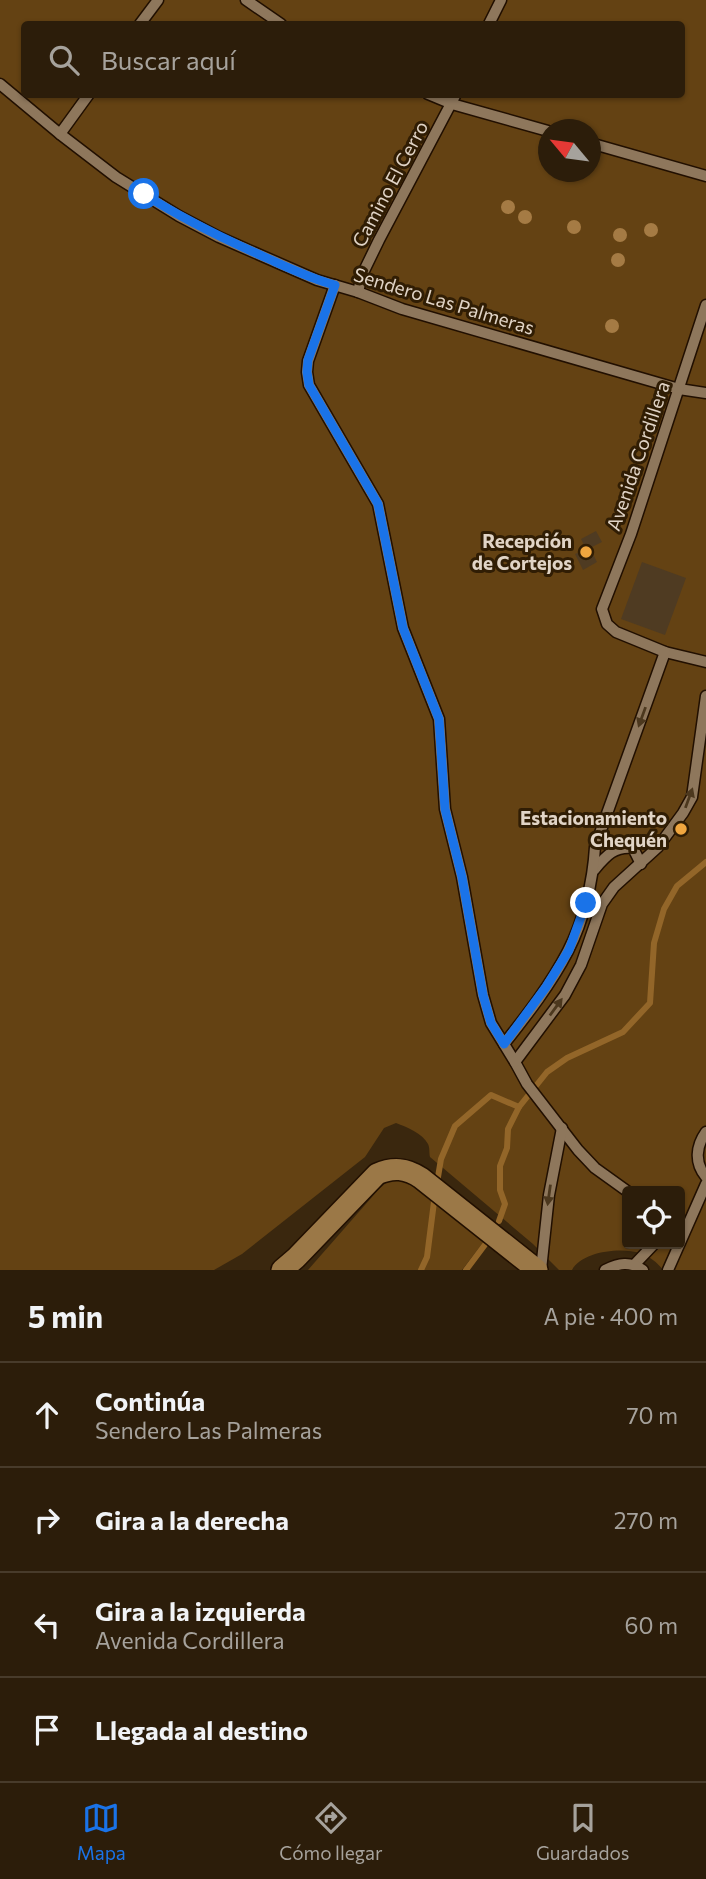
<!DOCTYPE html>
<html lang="es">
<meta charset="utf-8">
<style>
:root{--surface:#2c1d0a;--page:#382a18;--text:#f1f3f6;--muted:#a6a29c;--line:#483b2b;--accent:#1a73e8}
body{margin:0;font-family:Commissioner,sans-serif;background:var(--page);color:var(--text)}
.controls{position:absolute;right:21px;bottom:21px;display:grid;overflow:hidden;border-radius:7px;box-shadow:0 2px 5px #0004}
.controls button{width:63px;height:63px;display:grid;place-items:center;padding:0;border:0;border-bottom:2px solid var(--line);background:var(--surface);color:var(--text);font:35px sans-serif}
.compass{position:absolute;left:538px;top:119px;width:63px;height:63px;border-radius:50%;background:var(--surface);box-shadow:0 2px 5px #0004;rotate:299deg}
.stop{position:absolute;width:21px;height:21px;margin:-16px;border:5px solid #1a73e8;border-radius:50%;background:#fff}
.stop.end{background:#1a73e8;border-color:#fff;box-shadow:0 2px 7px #0008}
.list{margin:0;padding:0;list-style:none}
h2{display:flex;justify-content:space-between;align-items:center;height:91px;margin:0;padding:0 28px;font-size:30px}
h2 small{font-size:23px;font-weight:400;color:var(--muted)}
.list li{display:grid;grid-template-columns:46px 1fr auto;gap:21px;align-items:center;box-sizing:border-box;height:105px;padding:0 28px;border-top:2px solid var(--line)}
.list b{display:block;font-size:26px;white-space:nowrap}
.list p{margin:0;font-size:23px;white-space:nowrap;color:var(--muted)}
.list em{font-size:23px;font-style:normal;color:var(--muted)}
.icon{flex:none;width:38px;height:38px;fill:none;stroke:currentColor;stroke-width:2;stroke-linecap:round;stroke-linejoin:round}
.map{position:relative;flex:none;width:706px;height:1270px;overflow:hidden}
.search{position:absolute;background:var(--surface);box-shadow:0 2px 5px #0004;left:21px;right:21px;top:21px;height:77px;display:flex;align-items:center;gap:18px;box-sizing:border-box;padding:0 24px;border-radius:7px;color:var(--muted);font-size:26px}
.sheet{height:511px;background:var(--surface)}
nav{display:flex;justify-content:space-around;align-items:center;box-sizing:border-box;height:98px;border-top:2px solid var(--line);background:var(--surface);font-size:19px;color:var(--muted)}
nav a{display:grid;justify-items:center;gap:4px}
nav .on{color:var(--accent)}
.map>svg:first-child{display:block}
.green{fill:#644213;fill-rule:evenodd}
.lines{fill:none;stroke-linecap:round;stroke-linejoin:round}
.stream{stroke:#936629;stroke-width:6}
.building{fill:#4f3b22}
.lane-casing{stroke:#210f00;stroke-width:13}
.secondary-casing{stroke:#210f00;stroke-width:24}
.lane{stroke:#8e775c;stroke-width:10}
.secondary{stroke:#9b7847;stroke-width:21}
.tree{fill:#a57b44}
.oneway{fill:#4c381e}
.route{stroke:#1a73e8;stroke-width:9}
.poi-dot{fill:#f0a63f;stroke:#301d04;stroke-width:2.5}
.labels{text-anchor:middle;stroke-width:6;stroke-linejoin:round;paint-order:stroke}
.street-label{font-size:19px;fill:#e1d4c6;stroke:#301d04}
.poi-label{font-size:19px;font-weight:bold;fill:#e1d4c6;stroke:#301d04;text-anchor:end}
</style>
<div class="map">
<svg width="706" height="1270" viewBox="0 0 706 1270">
<rect width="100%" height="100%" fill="#3a270e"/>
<g class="green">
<path d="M0 0H706V1270H663C658 1263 648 1255 640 1253 621 1247 582 1251 572 1270H559L533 1244 430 1157C429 1153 430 1148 428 1144 423 1134 407 1127 396 1123L384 1128 365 1157 242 1254 214 1270H0ZM24 24H682V94H24ZM548 130H590V172H548ZM627 1191H680V1244H627Z"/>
<path d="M398 1178 414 1183 485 1240 462 1270H308L379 1189 387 1182Z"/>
</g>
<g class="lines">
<g class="stream">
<path d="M437 1183 441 1159 455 1126 491 1095 519 1107"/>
<path d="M499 1221 505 1204 500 1190V1166L507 1148 508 1129 519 1107 547 1072 567 1058 623 1032 650 1003 654 943 664 909 677 886 706 862"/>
<path d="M421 1270 427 1257 435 1194"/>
<path d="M466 1270 487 1242"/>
</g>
</g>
<g class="building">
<path d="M596 531 602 542 590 548 597 562 583 570 575 554 586 549 581 539Z"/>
<path d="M642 562 686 578 665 635 621 619Z"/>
</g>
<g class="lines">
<g class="lane-casing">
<g id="lane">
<path d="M246 0 281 24"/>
<path d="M140 24 158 0"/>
<path d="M489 24 501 0"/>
<path d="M0 84 60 134 116 177 179 216 219 237 317 280 358 292 402 309 679 389 706 393"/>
<path d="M428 94 452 104 548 131"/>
<path d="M60 134 89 94"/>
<path d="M590 143 706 176"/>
<path d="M335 285 308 361 307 372 309 385 378 504 403 628 439 719 445 809 462 877 483 995 491 1023 515 1062 527 1084 578 1150 595 1168 627 1191"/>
<path d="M358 292 362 275 379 240 456 94"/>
<path d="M706 305 631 534 602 609 607 624 616 632 665 652 706 662"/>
<path d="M594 870C606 856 614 846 633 848L641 864"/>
<path d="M504 1044C527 1015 551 984 568 951 584 920 593 881 595 847L665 652"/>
<path d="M515 1062 565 995 581 965 602 904 614 887 658 847 683 813 692 797 706 696"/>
<path d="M706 1132C696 1146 694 1163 706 1177"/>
<path d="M635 1264 654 1244"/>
<path d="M541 1270 549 1195 562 1128"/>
<path d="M605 1270C619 1263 630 1261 643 1270"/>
<path d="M668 1270 706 1184"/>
</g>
</g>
<g class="secondary-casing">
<path id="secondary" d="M282 1270 296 1258 377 1174C393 1167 406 1168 421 1178L537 1270"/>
</g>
<use href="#lane" class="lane"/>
<use href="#secondary" class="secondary"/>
</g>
<g class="tree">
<circle cx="508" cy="207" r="7"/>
<circle cx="525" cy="217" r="7"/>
<circle cx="574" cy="227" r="7"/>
<circle cx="651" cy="230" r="7"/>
<circle cx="620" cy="235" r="7"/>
<circle cx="618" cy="260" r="7"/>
<circle cx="612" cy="326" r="7"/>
</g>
<defs><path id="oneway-solid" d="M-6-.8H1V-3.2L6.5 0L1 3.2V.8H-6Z" transform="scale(1.75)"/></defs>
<g class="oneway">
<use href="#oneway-solid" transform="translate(642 717) rotate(110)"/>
<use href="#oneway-solid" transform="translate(689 798) rotate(-70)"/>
<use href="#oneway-solid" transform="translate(556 1007) rotate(-54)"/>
<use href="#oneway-solid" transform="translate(549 1195) rotate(98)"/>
</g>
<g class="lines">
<path class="route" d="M144 194C184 220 226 240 269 259 291 269 312 279 335 285L308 360 307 372 309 385 378 504 403 628 439 719 445 809 462 877 483 995 491 1023 504 1044 546 987 569 950 586 903"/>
</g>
<g class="poi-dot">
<circle cx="586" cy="552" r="7"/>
<circle cx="681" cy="829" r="7"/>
</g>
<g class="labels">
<g class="street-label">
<text transform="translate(390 184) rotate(-62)" y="7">Camino El Cerro</text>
<text transform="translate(444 301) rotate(17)" y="7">Sendero Las Palmeras</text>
<text transform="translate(638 456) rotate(-71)" y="7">Avenida Cordillera</text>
</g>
<g class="poi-label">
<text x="572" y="548">Recepción<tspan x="572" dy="22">de Cortejos</tspan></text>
<text x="667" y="825">Estacionamiento<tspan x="667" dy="22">Chequén</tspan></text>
</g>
</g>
</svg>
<div class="controls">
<button><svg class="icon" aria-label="locate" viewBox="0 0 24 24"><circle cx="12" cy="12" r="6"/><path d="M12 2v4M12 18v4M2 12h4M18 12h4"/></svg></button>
</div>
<svg class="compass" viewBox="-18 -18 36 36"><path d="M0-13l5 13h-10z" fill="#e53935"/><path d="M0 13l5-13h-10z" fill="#a6a29c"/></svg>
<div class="stop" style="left:144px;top:194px"></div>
<div class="stop end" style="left:586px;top:903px"></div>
<div class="search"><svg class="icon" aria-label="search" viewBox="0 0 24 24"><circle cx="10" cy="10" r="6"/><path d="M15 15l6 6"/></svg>Buscar aquí</div>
</div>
<section class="sheet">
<h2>5 min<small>A pie · 400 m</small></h2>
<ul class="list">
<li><svg class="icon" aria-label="ahead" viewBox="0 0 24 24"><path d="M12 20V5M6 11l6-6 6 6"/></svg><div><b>Continúa</b><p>Sendero Las Palmeras</p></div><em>70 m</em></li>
<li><svg class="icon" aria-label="right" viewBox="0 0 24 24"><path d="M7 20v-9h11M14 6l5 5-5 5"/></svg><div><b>Gira a la derecha</b></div><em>270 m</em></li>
<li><svg class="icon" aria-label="left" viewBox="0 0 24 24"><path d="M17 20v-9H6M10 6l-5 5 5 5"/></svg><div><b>Gira a la izquierda</b><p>Avenida Cordillera</p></div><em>60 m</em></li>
<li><svg class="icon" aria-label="arrive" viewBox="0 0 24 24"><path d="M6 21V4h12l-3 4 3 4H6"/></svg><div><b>Llegada al destino</b></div></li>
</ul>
</section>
<nav>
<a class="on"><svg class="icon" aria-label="map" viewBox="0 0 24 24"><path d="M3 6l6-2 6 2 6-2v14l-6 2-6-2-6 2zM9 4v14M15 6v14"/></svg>Mapa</a>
<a><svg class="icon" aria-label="directions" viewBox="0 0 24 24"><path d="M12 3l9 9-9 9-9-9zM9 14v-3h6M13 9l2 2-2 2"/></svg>Cómo llegar</a>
<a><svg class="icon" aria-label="saved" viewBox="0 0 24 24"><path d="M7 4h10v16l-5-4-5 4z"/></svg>Guardados</a>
</nav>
